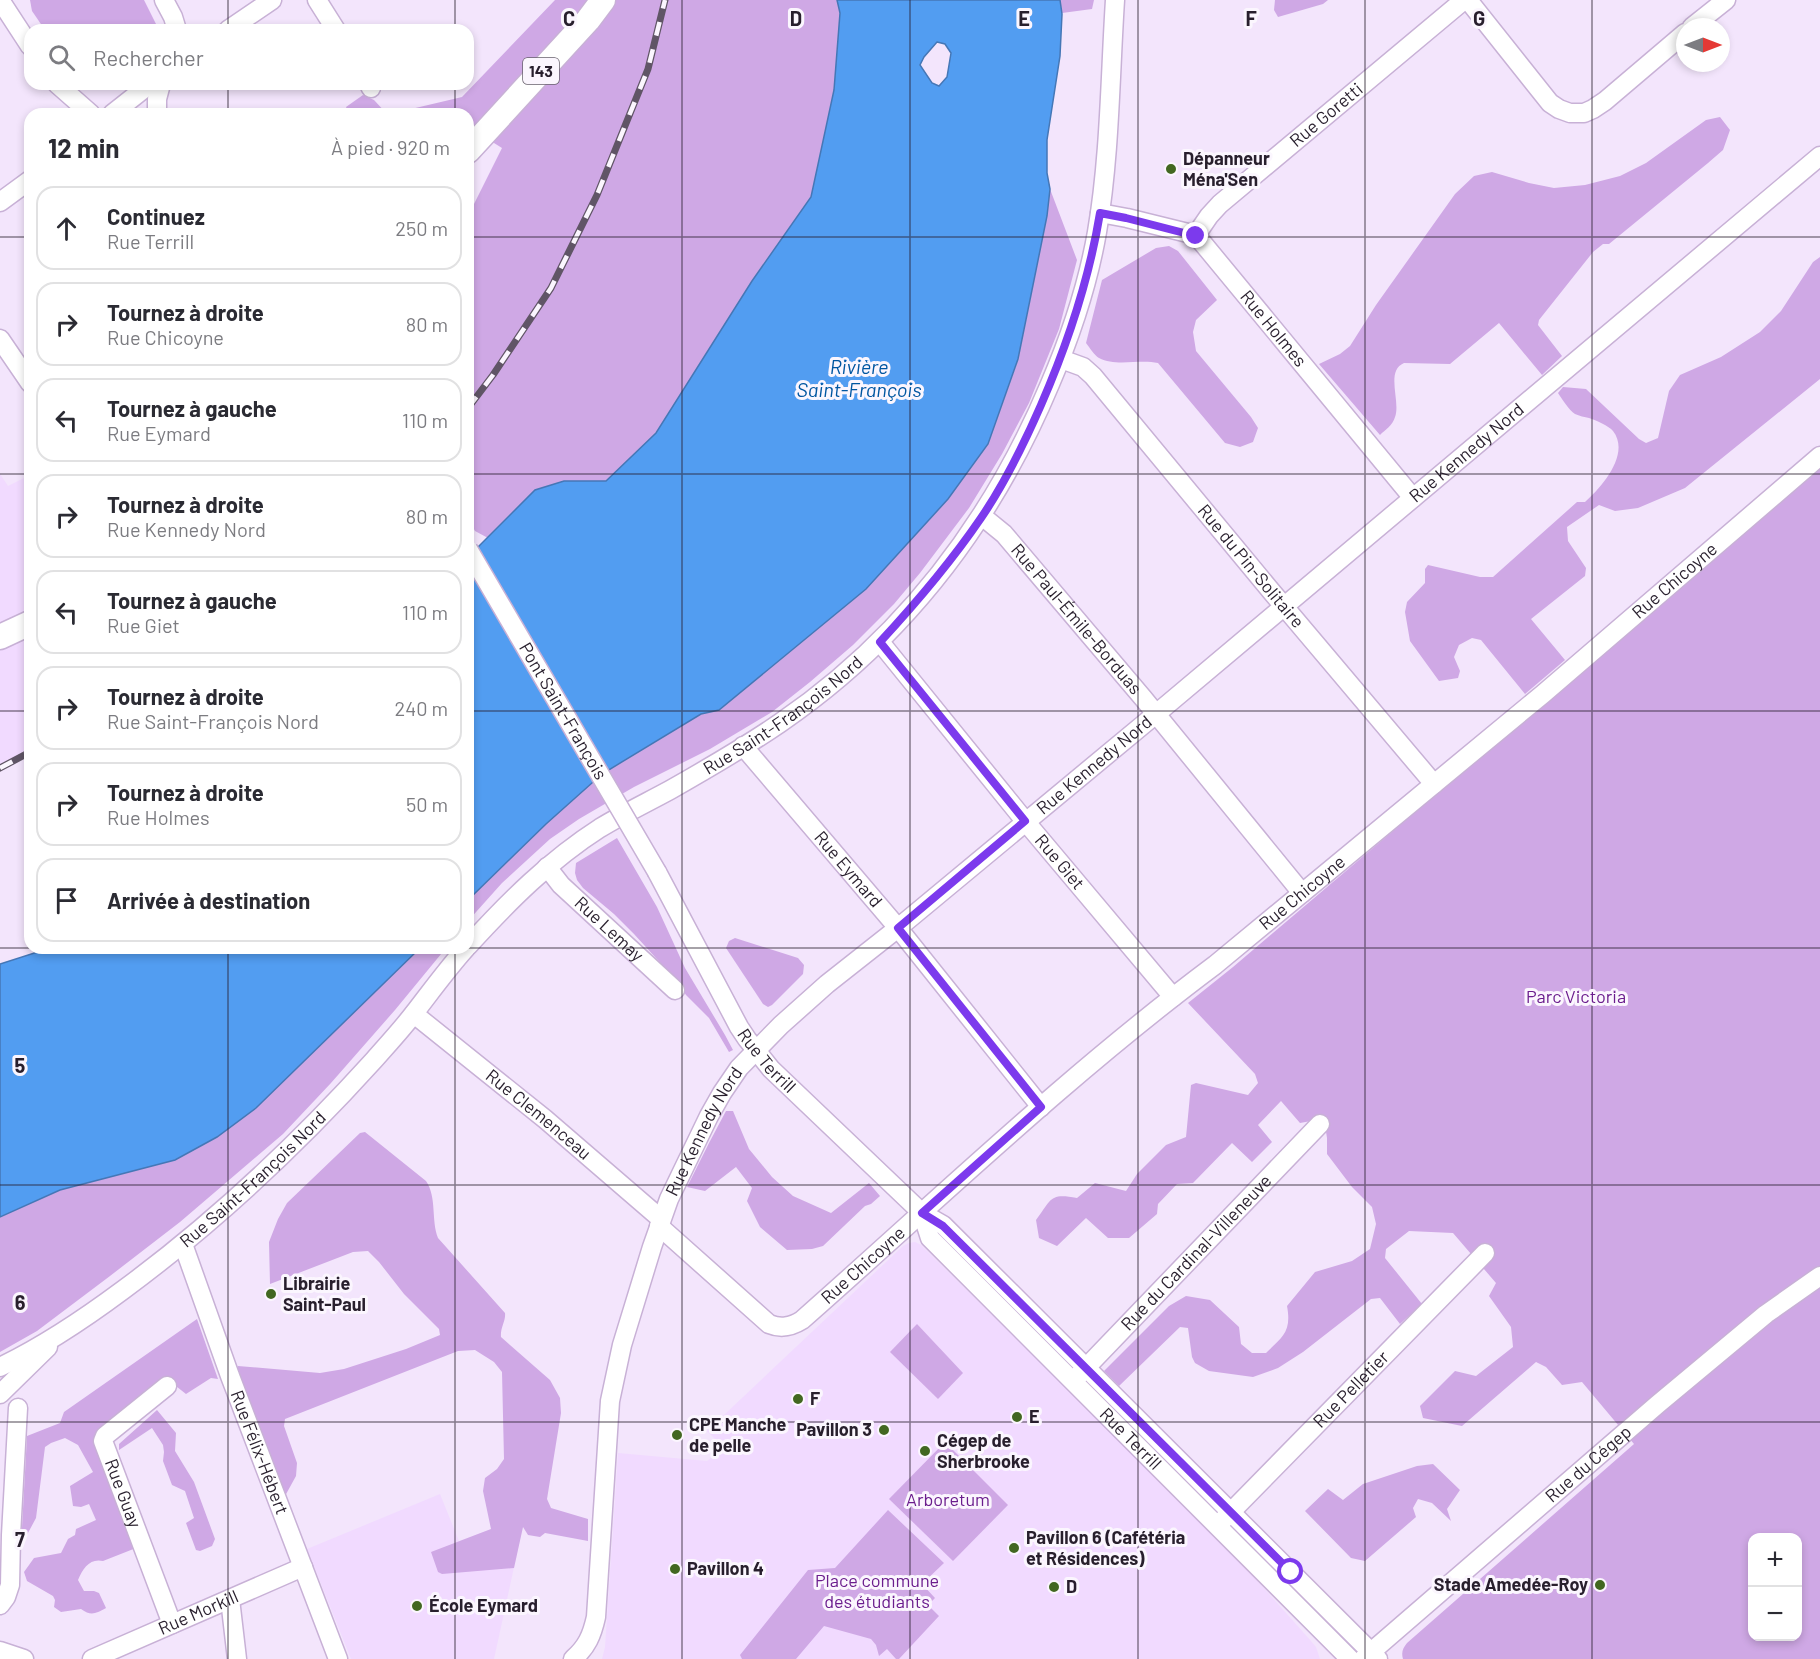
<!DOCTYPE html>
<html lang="fr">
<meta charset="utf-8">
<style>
:root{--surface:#fff;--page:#f2f2f3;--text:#2b2b33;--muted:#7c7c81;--line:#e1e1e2}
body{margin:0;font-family:Barlow,sans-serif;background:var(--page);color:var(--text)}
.controls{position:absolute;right:18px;bottom:18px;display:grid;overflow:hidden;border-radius:12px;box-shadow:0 3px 9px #0003}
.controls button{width:54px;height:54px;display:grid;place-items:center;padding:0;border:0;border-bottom:2px solid var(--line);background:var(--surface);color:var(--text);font:30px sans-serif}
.compass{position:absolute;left:1676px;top:18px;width:54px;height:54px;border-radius:50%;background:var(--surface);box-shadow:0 3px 9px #0003;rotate:90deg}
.stop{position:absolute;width:18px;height:18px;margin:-14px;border:4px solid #7c3aed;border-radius:50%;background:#fff}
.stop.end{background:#7c3aed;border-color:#fff;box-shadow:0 2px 6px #0008}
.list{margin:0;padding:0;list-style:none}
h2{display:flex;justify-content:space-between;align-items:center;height:78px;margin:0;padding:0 24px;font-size:26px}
h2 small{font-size:20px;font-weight:400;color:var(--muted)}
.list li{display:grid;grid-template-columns:39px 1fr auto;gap:18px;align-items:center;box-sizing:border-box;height:84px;margin:0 12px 12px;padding:0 12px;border:2px solid var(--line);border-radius:18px}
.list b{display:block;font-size:22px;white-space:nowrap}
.list p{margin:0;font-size:20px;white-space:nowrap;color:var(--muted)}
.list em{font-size:20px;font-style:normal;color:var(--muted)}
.icon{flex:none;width:33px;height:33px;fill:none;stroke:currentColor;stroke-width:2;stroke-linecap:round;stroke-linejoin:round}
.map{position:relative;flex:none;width:1820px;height:1659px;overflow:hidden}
.search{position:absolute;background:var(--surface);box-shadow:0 3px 9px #0003;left:24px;top:24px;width:450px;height:66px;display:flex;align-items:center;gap:15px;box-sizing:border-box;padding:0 21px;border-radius:18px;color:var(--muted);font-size:22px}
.panel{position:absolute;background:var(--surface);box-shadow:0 3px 9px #0003;left:24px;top:108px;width:450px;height:846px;border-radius:18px}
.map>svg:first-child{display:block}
.built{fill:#f1daff}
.green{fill:#cfa8e5;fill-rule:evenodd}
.water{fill:#529df1;stroke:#4577b6;stroke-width:1.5;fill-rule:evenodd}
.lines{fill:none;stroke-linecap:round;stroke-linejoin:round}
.minor-casing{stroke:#c8b1d6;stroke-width:21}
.major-casing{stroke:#c8b1d6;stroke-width:27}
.minor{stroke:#fff;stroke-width:18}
.major{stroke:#fff;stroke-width:24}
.rail-casing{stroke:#605566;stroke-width:7}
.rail{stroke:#fbf6fe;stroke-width:4.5;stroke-dasharray:14;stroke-linecap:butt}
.minor-bridge-casing{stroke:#c8b1d6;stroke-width:21;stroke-linecap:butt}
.minor-bridge{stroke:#fff;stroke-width:18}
.route{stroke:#7c3aed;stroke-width:8}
.grid{fill:none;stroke:#281f2d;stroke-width:1.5;stroke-opacity:0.55}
.poi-dot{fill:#426721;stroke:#fbf6fe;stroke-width:2}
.labels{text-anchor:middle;stroke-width:6;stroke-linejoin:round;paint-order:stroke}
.shield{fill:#fbf6fe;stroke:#67606c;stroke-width:1.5}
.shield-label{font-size:16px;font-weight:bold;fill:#281f2d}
.street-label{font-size:18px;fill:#281f2d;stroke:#fbf6fe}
.poi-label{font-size:18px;font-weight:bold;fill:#281f2d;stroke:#fbf6fe;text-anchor:start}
.park-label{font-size:18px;fill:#6b1d8d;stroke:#fbf6fe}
.water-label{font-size:20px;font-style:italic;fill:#0056a1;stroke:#fbf6fe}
.grid-label{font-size:20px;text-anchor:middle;font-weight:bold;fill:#281f2d;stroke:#fbf6fe;stroke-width:6;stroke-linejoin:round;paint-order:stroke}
</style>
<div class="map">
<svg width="1820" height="1659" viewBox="0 0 1820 1659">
<rect width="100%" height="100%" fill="#f3e5fc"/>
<g class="built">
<path d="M0 474 8 486 30 475V752L0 768Z"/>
<path d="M915 1242 921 1245 1219 1538 1311 1641 1316 1647 1320 1659H602L605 1647 618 1453 707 1461 724 1448 707 1431 903 1246 909 1243Z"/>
<path d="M440 1494 459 1541 525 1517 494 1659H351L307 1549Z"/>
</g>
<g class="green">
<path d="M30 0H144L159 30H45L32 11Z"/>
<path d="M555 0H837L840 13 834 90 811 197 752 281 656 433 606 481H565L535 490 488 538 475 531 468 518V216L502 148 478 133 468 140V114H390L462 97Z"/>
<path d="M1060 0H1094L1092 9 1062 13Z"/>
<path d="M1275 0H1328L1323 4 1278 17 1274 10Z"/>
<path d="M363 95 374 100 387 114H349L346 107Z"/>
<path d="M1720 117 1730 130 1723 150 1708 163 1609 244H1603L1593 252 1539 320 1538 325 1562 356 1542 375 1499 323 1450 364 1404 363C1385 371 1401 401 1395 417 1393 425 1385 430 1380 435L1319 364 1340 354 1350 346 1376 305 1455 194 1474 176 1492 172 1529 183 1554 188 1585 185 1620 176 1646 163 1706 120Z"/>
<path d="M1050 189 1077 260 1059 329 1029 403 1002 454 969 508 920 573 894 604 853 645 810 682 772 712 710 749 634 787 579 819 550 839 502 883 468 921V900L546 824 602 774 701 714 719 710 866 589 948 499 988 444 1018 360 1047 216Z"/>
<path d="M1169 246 1178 251 1217 300 1196 320 1193 332 1196 351 1251 417 1258 428 1253 442 1240 447 1225 443 1158 363C1139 359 1116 367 1099 358 1094 355 1090 348 1086 343L1102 280 1156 248Z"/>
<path d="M1820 257V379L1685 488 1638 508 1615 511 1599 505 1567 527 1568 541 1586 568 1585 576 1531 619 1565 660 1525 694 1481 640 1472 638 1459 645 1454 657 1460 671 1458 678 1439 681 1410 641 1405 612 1407 602 1425 583V569L1428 565 1480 577H1493L1577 502H1585C1601 488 1631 454 1613 431 1609 426 1596 420 1589 418 1585 417 1579 416 1575 414 1569 410 1562 399 1558 393L1563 387 1586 389 1639 439 1646 443 1658 438 1669 391 1680 375 1721 357 1760 332 1781 311 1813 262Z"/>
<path d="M1820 468V1659H1403C1401 1652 1403 1648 1407 1643L1634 1444 1582 1382 1562 1385 1546 1367 1536 1362 1462 1426 1423 1418 1420 1406 1455 1371 1476 1376 1513 1347 1511 1327 1489 1296 1496 1283 1453 1233 1409 1231 1386 1249 1385 1258 1422 1304 1400 1324 1380 1298 1371 1299 1303 1352 1278 1368 1253 1377 1209 1371 1195 1363 1192 1357 1188 1328 1180 1327 1119 1386 1104 1371 1169 1306 1186 1296 1210 1300 1239 1327 1241 1344 1252 1353H1266C1282 1337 1292 1332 1287 1306L1315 1272 1352 1261 1370 1249 1376 1224 1372 1207 1352 1187 1327 1154V1138L1325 1125 1311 1121 1300 1123 1281 1101 1258 1125 1272 1142 1252 1162 1232 1143 1193 1183 1177 1184 1158 1204 1157 1214 1129 1238H1108L1086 1218 1057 1246 1039 1238 1036 1220C1052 1199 1049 1193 1077 1198L1095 1183 1126 1191 1137 1174 1166 1145 1186 1137 1191 1085 1196 1083 1248 1095 1258 1083 1255 1074 1188 1003 1233 967ZM1752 1538H1798V1636H1752Z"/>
<path d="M617 838 657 907 685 968 725 1035 733 1050 729 1052 709 1018 686 995 675 979 634 934 614 914 583 888 577 880 575 873 576 863Z"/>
<path d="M735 938 798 958 804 965 803 974 772 1005 768 1007 763 1004 726 948 729 941Z"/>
<path d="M420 948H446L395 1010 331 1083 283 1134 180 1222 110 1276 37 1331 0 1352V1217L60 1190 175 1160 217 1137 256 1108Z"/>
<path d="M726 1111H733L749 1149 772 1177 793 1196 831 1213 869 1183 880 1196 871 1204 865 1206 823 1246 812 1249 787 1250 760 1227 747 1201 752 1188 736 1167 705 1191 687 1187 709 1143Z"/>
<path d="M365 1132 426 1181C437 1197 431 1220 438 1238L505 1313C506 1321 500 1328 501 1337L550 1380 560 1398 561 1413 547 1499 551 1508 588 1519V1541L545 1533 540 1537 528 1535 523 1527 514 1568 442 1574 438 1572 431 1552 491 1529 483 1491 485 1478 497 1469 504 1459 502 1372 494 1362 475 1350 458 1351 285 1419 284 1426 297 1463 296 1476 285 1496 236 1370 238 1366 320 1373 344 1369 406 1349 440 1335 439 1329 404 1294 379 1262 368 1251 353 1252 270 1284 269 1242 278 1219 287 1203 360 1133Z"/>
<path d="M197 1319 218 1379 211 1378 186 1394 167 1379 96 1436 136 1548 103 1561C90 1558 83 1568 78 1580L84 1591H94L99 1593 106 1608C95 1614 91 1616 81 1609L61 1612 54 1607 55 1600 53 1596 27 1581 24 1572 34 1558 61 1553 68 1539 75 1535 76 1529 96 1520 89 1504 81 1507 73 1506 70 1486 93 1472 78 1445 65 1438 51 1443 45 1447 36 1518 21 1546 27 1436 60 1423 64 1412Z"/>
<path d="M917 1324 963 1373 938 1399 890 1352Z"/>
<path d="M157 1410 176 1433 175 1451 194 1482 215 1539 212 1546 200 1551 196 1550 186 1523 194 1518 185 1491 172 1485 163 1461 164 1452 163 1445 152 1428 119 1450V1444Z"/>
<path d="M945 1442 1008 1505 953 1561 889 1499Z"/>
<path d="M1433 1464 1460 1490 1447 1509 1451 1521 1432 1503 1418 1499 1413 1508 1416 1517 1365 1561 1351 1558 1305 1511 1328 1489 1343 1500 1363 1484 1417 1466Z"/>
<path d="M888 1510 944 1563 922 1584 935 1598 928 1605 939 1616 899 1659H896L887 1649 879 1656 876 1645 871 1639 824 1626 796 1659H742L740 1655 808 1570 835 1568Z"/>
</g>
<g class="water">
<path d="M837 0H1060L1062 14 1060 56 1047 140V173L1050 189 1047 216 1018 359 988 444 948 499 866 589 719 710 701 714 602 774 546 824 468 900V557L535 490 564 481H606L656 433 752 281 811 197 834 90 840 13ZM937 42 945 44 951 53 947 77 939 86 932 83 920 65 924 57Z"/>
<path d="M50 948H420L256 1108 217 1137 175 1160 60 1190 0 1217V964Z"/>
</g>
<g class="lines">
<g class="minor-casing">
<g id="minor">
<path d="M0 0 30 46"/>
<path d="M164 0 173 17 177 30"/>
<path d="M317 0 336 30"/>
<path d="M1468 0 1550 103 1559 109 1570 113H1584L1593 109 1605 101 1685 33"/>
<path d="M1692 27 1726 0"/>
<path d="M228 30 272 0"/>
<path d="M57 84 91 114"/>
<path d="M369 84 371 88"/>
<path d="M112 114 150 84"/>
<path d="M157 114V99L161 84"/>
<path d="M0 202 30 180"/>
<path id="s1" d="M1100 213 1127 218 1196 235 1413 498"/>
<path id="s2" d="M1196 235 1209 216 1220 204 1464 0"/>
<path d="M0 339 30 383"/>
<path id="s3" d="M1061 359 1083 367 1093 376 1271 591 1434 784"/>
<path id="s4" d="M982 516 1004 534 1143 698 1302 893"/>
<path id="s5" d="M880 642 1025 821 1173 997"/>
<path id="s6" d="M743 746 898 928 1041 1107"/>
<path id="s7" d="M547 867 561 885 675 990"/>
<path id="s8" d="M657 872 739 1027 747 1039 771 1069 922 1213 943 1225 1378 1659"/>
<path id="s9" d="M468 946C508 902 550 860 600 828 623 814 646 803 670 790 707 769 745 747 780 723 904 638 992 522 1050 384 1071 335 1088 284 1097 232 1110 156 1110 77 1115 0"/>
<path id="s10" d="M414 1014 545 1119 661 1219"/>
<path id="s11" d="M922 1213 930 1238 1350 1659"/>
<path id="s12" d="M659 1226 769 1324C781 1329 791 1327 802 1320 938 1200 1069 1074 1215 965L1543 694 1820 456"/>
<path id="s13" d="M183 1244 230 1376 338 1659"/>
<path id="s14" d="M0 1367C44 1346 84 1319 123 1290 214 1223 298 1144 374 1060 388 1044 402 1029 415 1012 432 990 448 968 466 948"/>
<path id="s15" d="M1078 1376 1320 1124"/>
<path id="s16" d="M167 1386 105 1436 103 1441 172 1624"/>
<path d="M0 1394 48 1347"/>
<path id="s17" d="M1223 1520 1485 1253"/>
<path d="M230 1599 237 1659"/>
<path d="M0 1605 6 1597 10 1585 11 1535 18 1408"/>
<path d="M0 1651 24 1659"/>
<path id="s18" d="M92 1659 303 1567"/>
<path id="s19" d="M573 1659C587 1647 592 1635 596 1617L610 1401 622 1345 652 1247 669 1199 709 1116 722 1093 739 1068 781 1025 827 984 898 928 1156 714 1820 156"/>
<path id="s20" d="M1363 1659 1658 1404 1766 1314 1820 1276"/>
</g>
</g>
<g class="major-casing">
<g id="major">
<path d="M468 151 588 20 603 0"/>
<path d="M0 637 30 623"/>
</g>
</g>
<use href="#minor" class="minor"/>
<use href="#major" class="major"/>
<g class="rail-casing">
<g id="rail">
<path d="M468 408 493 375 551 288 597 195 648 69 665 0"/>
<path d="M0 768 30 752"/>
</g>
</g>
<use href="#rail" class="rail"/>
<g class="minor-bridge-casing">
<g id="minor-bridge">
<path id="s21" d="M468 549 657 872"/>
</g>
</g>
<use href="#minor-bridge" class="minor-bridge"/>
</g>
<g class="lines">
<path class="route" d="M1196 236 1126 218 1100 213C1089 280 1068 343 1041 405 1024 444 1005 483 981 518 951 562 917 602 880 642L1025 821 898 928 1041 1107 922 1213 943 1226 1291 1572"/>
</g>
<path class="grid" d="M228 0V30M455 0V30M682 0V1659M910 0V1659M1138 0V1659M1365 0V1659M1592 0V1659M228 84V114M455 84V114M0 237H30M468 237H1820M0 474H30M468 474H1820M0 711H30M468 711H1820M0 948H30M30 948H468M228 948V1659M455 948V1659M468 948H1820M0 1185H1820M0 1422H1820"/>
<g class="poi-dot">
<circle cx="1171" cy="169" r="6"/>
<circle cx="271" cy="1294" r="6"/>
<circle cx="798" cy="1399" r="6"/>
<circle cx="1017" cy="1417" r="6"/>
<circle cx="884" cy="1430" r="6"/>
<circle cx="677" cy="1435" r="6"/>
<circle cx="925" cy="1451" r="6"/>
<circle cx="1014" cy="1548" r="6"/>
<circle cx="675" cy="1569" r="6"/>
<circle cx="1600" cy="1585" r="6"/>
<circle cx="1054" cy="1587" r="6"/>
<circle cx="417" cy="1606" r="6"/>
</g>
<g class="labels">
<rect class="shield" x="523" y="58" width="36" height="26" rx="4.5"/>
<g class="shield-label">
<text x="541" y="77">143</text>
</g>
<g class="street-label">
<text dy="6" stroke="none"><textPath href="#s2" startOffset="178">Rue Goretti</textPath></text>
<text dy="6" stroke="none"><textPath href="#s1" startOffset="220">Rue Holmes</textPath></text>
<text dy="6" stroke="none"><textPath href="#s19" startOffset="1578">Rue Kennedy Nord</textPath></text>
<text dy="6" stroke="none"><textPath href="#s3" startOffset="284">Rue du Pin-Solitaire</textPath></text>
<text dy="6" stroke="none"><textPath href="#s12" startOffset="1326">Rue Chicoyne</textPath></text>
<text dy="6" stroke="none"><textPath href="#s4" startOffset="140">Rue Paul-Émile-Borduas</textPath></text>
<text dy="6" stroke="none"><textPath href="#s21" startOffset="188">Pont Saint-François</textPath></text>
<text dy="6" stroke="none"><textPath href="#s9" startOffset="393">Rue Saint-François Nord</textPath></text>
<text dy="6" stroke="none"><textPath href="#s19" startOffset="1092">Rue Kennedy Nord</textPath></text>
<text dy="6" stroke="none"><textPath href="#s5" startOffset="284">Rue Giet</textPath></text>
<text dy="6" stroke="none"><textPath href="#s6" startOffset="162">Rue Eymard</textPath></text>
<text dy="6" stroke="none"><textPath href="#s12" startOffset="840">Rue Chicoyne</textPath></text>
<text dy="6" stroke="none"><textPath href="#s7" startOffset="88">Rue Lemay</textPath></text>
<text dy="6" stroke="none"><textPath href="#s8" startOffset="219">Rue Terrill</textPath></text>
<text dy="6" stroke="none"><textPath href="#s10" startOffset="160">Rue Clemenceau</textPath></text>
<text dy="6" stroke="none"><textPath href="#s19" startOffset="552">Rue Kennedy Nord</textPath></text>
<text dy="6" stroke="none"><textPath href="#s14" startOffset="316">Rue Saint-François Nord</textPath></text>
<text dy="6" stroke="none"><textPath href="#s15" startOffset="171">Rue du Cardinal-Villeneuve</textPath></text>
<text dy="6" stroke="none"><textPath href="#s12" startOffset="264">Rue Chicoyne</textPath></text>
<text dy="6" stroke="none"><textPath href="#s17" startOffset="183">Rue Pelletier</textPath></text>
<text dy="6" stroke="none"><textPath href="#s11" startOffset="310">Rue Terrill</textPath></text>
<text dy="6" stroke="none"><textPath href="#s13" startOffset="222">Rue Félix-Hébert</textPath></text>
<text dy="6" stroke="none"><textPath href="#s20" startOffset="298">Rue du Cégep</textPath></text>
<text dy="6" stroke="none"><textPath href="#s16" startOffset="141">Rue Guay</textPath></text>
<text dy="6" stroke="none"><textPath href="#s18" startOffset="116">Rue Morkill</textPath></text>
</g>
<g class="poi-label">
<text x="1183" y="165">Dépanneur<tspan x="1183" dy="21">Ména'Sen</tspan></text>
<text x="283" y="1290">Librairie<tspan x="283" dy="21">Saint-Paul</tspan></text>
<text x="810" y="1405">F</text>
<text x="1029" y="1423">E</text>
<text x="689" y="1431">CPE Manche<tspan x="689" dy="21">de pelle</tspan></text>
<text x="872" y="1436" text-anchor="end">Pavillon 3</text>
<text x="937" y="1447">Cégep de<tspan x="937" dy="21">Sherbrooke</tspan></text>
<text x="1026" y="1544">Pavillon 6 (Cafétéria<tspan x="1026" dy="21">et Résidences)</tspan></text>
<text x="687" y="1575">Pavillon 4</text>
<text x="1588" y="1591" text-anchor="end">Stade Amedée-Roy</text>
<text x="1066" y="1593">D</text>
<text x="429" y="1612">École Eymard</text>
</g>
<g class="park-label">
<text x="1576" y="1003">Parc Victoria</text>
<text x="948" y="1506">Arboretum</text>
<text x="877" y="1587">Place commune<tspan x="877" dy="21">des étudiants</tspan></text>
</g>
<g class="water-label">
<text x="859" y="374">Rivière<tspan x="859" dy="23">Saint-François</tspan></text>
</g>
</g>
<g class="grid-label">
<text x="569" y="26">C</text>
<text x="796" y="26">D</text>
<text x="1024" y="26">E</text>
<text x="1251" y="26">F</text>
<text x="1479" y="26">G</text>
<text x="20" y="1073">5</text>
<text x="20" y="1310">6</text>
<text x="20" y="1547">7</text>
</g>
</svg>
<div class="controls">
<button>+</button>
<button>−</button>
</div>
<svg class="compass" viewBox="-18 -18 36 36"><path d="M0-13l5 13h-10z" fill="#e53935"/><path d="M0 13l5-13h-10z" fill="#7c7c81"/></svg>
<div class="stop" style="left:1291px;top:1572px"></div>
<div class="stop end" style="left:1196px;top:236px"></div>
<div class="search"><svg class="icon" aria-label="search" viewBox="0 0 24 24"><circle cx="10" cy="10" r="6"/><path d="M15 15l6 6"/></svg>Rechercher</div>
<section class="panel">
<h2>12 min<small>À pied · 920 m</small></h2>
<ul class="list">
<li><svg class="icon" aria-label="ahead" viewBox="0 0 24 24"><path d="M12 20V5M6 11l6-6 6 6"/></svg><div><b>Continuez</b><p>Rue Terrill</p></div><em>250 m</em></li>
<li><svg class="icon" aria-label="right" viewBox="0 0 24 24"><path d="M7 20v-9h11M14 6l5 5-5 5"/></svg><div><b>Tournez à droite</b><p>Rue Chicoyne</p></div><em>80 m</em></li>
<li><svg class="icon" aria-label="left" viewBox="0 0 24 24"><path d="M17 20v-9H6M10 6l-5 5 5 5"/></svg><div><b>Tournez à gauche</b><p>Rue Eymard</p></div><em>110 m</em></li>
<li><svg class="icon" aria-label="right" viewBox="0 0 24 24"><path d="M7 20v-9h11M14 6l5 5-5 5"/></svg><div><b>Tournez à droite</b><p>Rue Kennedy Nord</p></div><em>80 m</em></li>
<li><svg class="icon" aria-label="left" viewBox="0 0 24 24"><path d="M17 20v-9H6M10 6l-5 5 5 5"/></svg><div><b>Tournez à gauche</b><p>Rue Giet</p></div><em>110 m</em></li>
<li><svg class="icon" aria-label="right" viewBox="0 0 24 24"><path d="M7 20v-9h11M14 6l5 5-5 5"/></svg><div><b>Tournez à droite</b><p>Rue Saint-François Nord</p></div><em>240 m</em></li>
<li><svg class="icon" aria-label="right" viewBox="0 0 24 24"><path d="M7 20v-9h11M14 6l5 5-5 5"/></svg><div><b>Tournez à droite</b><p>Rue Holmes</p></div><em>50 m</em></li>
<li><svg class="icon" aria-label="arrive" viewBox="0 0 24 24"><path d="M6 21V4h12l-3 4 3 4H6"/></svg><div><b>Arrivée à destination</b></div></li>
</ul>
</section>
</div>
